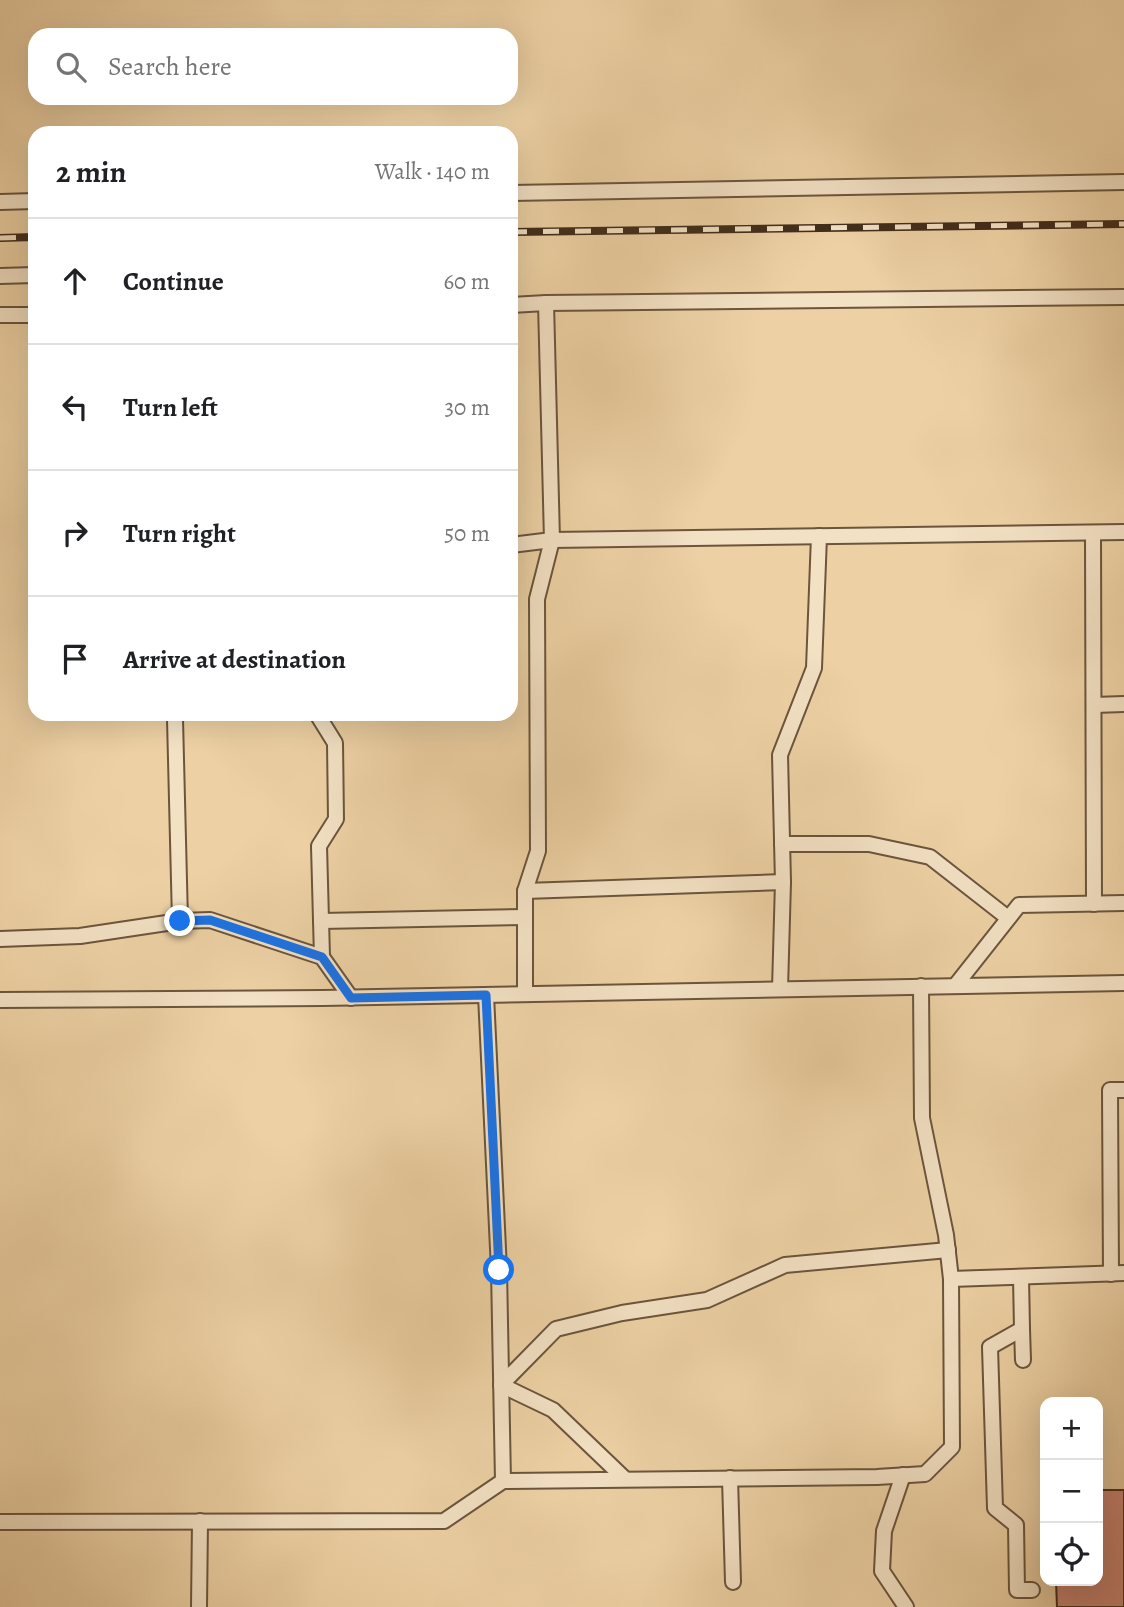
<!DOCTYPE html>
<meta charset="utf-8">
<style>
:root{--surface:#fff;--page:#f6f6f6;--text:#202124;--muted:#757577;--line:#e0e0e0}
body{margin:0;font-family:Alegreya,serif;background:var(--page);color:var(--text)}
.controls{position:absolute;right:21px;bottom:21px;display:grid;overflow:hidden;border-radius:14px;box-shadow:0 7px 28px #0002}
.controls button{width:63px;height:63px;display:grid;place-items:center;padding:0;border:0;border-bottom:2px solid var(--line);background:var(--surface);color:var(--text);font:35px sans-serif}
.stop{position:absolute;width:21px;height:21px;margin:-16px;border:5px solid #1a73e8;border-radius:50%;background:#fff}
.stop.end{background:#1a73e8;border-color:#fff;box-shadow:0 2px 7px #0008}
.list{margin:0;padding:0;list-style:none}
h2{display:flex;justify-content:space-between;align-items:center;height:91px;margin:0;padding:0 28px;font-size:30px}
h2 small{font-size:23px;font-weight:400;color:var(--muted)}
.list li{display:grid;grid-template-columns:46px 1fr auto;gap:21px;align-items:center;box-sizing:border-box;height:126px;padding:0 28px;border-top:2px solid var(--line)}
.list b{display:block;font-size:26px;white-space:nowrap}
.list em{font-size:23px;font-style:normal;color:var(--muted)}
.icon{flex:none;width:38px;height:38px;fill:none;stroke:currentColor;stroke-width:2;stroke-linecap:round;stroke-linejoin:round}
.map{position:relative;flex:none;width:1124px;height:1607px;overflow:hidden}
.search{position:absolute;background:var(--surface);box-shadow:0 7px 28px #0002;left:28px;top:28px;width:490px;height:77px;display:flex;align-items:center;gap:18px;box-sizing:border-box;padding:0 24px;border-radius:21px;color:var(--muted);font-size:26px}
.panel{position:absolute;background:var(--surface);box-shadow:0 7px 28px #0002;left:28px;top:126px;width:490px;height:595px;border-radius:21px}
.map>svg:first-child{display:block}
.building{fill:#ce8778;stroke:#402c1b;stroke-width:2}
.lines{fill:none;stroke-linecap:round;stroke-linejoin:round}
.lane-casing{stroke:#6b553d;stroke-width:18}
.lane{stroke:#f3e1c4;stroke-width:14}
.rail-casing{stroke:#402c1b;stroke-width:8}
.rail{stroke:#f3e1c4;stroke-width:5;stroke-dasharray:16;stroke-linecap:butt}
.route{stroke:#1a73e8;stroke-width:9}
</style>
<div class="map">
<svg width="1124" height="1607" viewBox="0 0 1124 1607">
<rect width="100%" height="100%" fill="#edd1a4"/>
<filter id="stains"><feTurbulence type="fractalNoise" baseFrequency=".00286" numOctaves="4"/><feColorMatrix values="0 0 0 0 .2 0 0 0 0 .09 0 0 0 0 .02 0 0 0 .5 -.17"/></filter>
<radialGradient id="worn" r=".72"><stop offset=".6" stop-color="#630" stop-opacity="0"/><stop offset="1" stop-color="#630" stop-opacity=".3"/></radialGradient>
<path class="building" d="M1098 1490H1124V1607H1057L1056 1581H1098Z"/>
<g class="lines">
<g class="lane-casing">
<g id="lane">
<path d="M511 193 1124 182"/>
<path d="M0 202 35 201"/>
<path d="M0 276 35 275"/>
<path d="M511 305 546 303 1124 297"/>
<path d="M0 315H35"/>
<path d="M1093 533 1094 904"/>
<path d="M511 545 552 540 1124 532"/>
<path d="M1094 705 1124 704"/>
<path d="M317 714 335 743 336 819 319 846 322 957"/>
<path d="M175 719 180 921"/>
<path d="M782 844H869L930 857 1008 918"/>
<path d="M525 891 783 882"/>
<path d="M321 921 525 917"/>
<path d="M0 939 80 936 180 921 210 920 322 957 351 998"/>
<path d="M955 986 1019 905 1124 903"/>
<path d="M780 989 783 882 780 755 814 668 819 536"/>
<path d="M525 994V891L538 851 537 599 552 540 546 303"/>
<path d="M486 995 499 1270 503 1481"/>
<path d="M0 1000 323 998 1124 983"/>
<path d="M1111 1274 1110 1090H1124"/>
<path d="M1021 1277 1022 1329 990 1347 995 1508 1016 1525 1017 1590H1032"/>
<path d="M951 1279 1124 1273"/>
<path d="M1022 1329 1023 1360"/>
<path d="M903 1475 884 1531 882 1571 906 1607"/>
<path d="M730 1478 733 1582"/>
<path d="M625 1479 553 1410 501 1385 556 1329 622 1313 707 1300 785 1265 948 1250"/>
<path d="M0 1522 444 1521 503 1481 877 1477 925 1474 952 1447 951 1279 946 1235 922 1118 921 986"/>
<path d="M199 1607 200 1521"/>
</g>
</g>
<use href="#lane" class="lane"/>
<g class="rail-casing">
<g id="rail">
<path d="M511 232 1124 224"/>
<path d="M0 238 35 237"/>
</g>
</g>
<use href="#rail" class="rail"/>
</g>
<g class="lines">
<path class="route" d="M180 921 210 920 322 957 351 998 486 995 499 1270"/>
</g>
<rect width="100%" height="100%" filter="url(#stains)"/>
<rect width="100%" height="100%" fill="url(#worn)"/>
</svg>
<div class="controls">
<button>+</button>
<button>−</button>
<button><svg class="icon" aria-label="locate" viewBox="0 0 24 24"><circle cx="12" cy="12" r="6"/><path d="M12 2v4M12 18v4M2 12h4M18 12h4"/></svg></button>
</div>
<div class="stop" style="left:499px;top:1270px"></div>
<div class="stop end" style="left:180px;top:921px"></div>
<div class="search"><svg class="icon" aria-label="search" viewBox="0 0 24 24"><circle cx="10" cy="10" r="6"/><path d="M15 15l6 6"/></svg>Search here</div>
<section class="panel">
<h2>2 min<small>Walk · 140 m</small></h2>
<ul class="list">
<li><svg class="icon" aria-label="ahead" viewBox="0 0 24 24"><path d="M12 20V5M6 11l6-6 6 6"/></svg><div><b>Continue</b></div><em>60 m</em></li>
<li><svg class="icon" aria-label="left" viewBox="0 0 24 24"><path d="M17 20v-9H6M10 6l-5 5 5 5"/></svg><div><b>Turn left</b></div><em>30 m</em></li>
<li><svg class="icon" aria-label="right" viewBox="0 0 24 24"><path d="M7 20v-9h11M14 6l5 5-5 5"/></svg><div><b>Turn right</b></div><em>50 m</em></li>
<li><svg class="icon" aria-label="arrive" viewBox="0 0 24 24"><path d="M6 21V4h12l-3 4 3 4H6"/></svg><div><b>Arrive at destination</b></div></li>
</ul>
</section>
</div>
